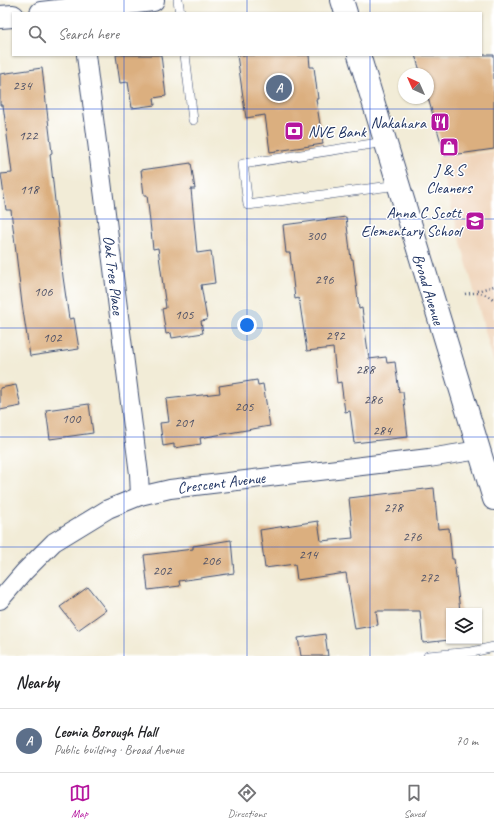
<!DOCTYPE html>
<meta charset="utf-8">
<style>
:root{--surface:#fff;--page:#f6f6f6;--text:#202124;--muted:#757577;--line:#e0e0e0;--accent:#b5179e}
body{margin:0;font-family:Caveat,sans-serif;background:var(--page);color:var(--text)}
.controls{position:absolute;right:12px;bottom:12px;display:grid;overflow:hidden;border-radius:0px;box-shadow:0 1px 3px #0004}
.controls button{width:36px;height:36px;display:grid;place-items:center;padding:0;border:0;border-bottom:1px solid var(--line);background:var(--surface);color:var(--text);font:20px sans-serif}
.compass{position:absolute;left:398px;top:68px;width:36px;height:36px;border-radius:50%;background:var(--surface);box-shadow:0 1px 3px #0004;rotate:315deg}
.you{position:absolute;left:247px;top:325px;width:14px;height:14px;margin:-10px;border:3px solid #fff;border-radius:50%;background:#1a73e8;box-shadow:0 0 0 6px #1a73e833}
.badge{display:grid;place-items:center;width:26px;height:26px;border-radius:50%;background:var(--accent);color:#fff;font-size:13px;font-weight:700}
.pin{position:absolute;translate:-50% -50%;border:2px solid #fff;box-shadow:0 1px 4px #0006}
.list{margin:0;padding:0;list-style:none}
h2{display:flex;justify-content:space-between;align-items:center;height:52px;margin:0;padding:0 16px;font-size:17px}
h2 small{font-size:13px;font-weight:400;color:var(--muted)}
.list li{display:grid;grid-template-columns:26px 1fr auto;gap:12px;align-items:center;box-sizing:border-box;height:64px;padding:0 16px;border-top:1px solid var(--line)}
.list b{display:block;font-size:15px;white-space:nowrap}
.list p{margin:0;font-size:13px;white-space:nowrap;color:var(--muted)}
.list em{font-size:13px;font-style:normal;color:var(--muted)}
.icon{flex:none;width:22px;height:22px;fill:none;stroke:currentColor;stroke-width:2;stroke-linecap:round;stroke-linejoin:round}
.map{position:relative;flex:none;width:494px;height:656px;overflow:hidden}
.search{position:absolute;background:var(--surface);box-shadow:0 1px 3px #0004;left:12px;right:12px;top:12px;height:44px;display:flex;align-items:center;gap:10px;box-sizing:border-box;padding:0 14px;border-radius:0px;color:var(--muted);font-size:15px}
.sheet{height:116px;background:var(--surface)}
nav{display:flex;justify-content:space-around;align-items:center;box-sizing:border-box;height:56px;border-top:1px solid var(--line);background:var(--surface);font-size:11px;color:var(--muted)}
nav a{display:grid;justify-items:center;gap:2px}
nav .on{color:var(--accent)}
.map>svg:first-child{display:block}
.built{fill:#f0d5bc}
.building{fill:#dbaf7f}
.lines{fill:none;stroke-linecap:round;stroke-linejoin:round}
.service-casing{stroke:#3b4b70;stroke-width:10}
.minor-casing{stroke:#3b4b70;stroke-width:20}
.secondary-casing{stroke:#3b4b70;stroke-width:24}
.path{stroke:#3b4b70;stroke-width:2.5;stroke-dasharray:1 3;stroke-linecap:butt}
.service{stroke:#fff;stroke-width:9}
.minor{stroke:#fff;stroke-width:18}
.secondary{stroke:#fff;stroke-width:22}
.grid{fill:none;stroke:#1d4ed8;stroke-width:1;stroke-opacity:0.55}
.labels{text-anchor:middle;stroke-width:3;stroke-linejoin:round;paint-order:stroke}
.number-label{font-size:14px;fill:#4b4f66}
.poi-label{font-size:16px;fill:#1b2f5e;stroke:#fff;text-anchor:end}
.street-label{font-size:16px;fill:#1b2f5e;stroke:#fff}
</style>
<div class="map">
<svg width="494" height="656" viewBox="0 0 494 656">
<rect width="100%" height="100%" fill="#fff"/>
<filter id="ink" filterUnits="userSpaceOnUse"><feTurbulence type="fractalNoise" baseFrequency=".025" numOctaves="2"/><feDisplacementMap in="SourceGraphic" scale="8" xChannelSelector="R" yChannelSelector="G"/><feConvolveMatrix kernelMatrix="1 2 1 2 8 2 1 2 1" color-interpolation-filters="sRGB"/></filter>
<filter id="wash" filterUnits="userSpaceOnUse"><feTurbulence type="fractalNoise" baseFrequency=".012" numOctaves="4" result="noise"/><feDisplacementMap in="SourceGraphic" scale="16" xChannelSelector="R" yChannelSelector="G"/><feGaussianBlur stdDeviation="0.9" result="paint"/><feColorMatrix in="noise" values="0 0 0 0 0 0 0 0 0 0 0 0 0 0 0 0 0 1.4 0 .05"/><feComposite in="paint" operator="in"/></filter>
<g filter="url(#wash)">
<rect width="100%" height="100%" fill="#f2ecd7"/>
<path class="built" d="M494 151V364L438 158Z"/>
<g id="blocks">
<g class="building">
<path d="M116 55H161L166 96 154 98 155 105 132 108 128 82 120 83Z"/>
<path d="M237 55H309L310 67H314L318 99H316L323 144 270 152 265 115 246 118Z"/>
<path d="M415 55H494V149L445 156 428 98V74H421Z"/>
<path d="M42 68 52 153 50 154 63 277 69 319 74 318 79 349 30 356 22 304 11 210H6L1 174 12 173 3 105H0V74Z"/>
<path d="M191 163 195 189H191L197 253 211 251 215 283 201 285 207 320 201 321 203 333 172 338 171 333 166 334 162 309 166 308 158 248 153 249 147 195H144L141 170Z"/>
<path d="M346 217 351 259H353L359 309 362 308 369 359 386 357 387 363 395 362 399 392H403L408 437 354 443 350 411 345 412 341 382 337 383 333 348 307 351 299 298 295 299 290 253H286L283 225Z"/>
<path d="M257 380 258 385 263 384 270 426 200 438 201 444 174 448V444L163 446 160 423 169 422 166 399 220 393 219 386Z"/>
<path d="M16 385 21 406 0 410V388Z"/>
<path d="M89 404 93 433 50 439 46 410Z"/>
<path d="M434 488 438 529 449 528 452 559H454L460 611H449V640L423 643 420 611H376L378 625 355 629 346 573 297 580 295 564 265 568 260 530 318 521 321 541 353 538 349 498Z"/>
<path d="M231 540 234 573 179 581 180 586 148 590 144 555 193 549V546Z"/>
<path d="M88 587 106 610 78 630 60 607Z"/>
<path d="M325 634 328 656H301L298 638Z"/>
</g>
</g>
</g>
<g filter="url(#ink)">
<use href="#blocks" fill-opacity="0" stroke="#3b4b70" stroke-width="1"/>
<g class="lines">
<g class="service-casing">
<g id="service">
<path d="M178 0 180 13"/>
<path d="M185 55 193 120"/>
<path d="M385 142 243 164 248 205 398 185"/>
<path d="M428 656 472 652 494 647"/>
</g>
</g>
<g class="minor-casing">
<g id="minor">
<path d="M86 55 139 474 140 496"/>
<path d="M0 600 24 572 54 542 108 509 140 496 170 489 429 458 479 450"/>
</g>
</g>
<g class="secondary-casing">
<g id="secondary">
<path d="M342 0 346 13"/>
<path d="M41 13 153 0"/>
<path d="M0 17 13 16"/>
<path d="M359 55 494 499"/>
</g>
</g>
<g class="path">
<path d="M477 291 494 286"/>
<path d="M465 294C476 292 485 292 494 300"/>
</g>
<use href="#service" class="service"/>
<use href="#minor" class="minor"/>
<use href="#secondary" class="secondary"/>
</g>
</g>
<path class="grid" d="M124 0V13M247 0V13M370 0V13M124 55V656M247 55V656M370 55V656M0 109H494M0 219H494M0 328H494M0 437H494M0 547H494"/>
<defs>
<g id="restaurant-square" transform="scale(1)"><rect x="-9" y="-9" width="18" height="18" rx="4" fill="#b5179e" stroke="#fff"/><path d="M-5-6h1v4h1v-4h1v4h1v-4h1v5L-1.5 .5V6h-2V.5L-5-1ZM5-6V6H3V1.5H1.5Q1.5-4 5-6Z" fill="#fff"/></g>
<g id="bank-square" transform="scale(1)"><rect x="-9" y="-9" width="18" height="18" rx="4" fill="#b5179e" stroke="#fff"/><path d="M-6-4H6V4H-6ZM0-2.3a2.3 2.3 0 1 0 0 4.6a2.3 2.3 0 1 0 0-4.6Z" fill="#fff"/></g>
<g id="shop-square" transform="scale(1)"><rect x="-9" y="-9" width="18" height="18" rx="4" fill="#b5179e" stroke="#fff"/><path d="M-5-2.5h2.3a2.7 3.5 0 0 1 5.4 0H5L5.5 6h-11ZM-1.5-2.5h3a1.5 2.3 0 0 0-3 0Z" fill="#fff"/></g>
<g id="school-square" transform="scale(1)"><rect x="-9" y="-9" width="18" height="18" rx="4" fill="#b5179e" stroke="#fff"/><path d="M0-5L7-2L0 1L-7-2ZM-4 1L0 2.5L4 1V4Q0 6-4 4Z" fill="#fff"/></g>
</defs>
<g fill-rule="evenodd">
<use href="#restaurant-square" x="440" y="122"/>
<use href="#bank-square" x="294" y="131"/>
<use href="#shop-square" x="449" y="147"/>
<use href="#school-square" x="475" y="221"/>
</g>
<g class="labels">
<g class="number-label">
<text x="22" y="90">234</text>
<text x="28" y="140">122</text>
<text x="29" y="194">118</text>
<text x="316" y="240">300</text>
<text x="324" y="284">296</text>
<text x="43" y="296">106</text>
<text x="184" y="319">105</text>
<text x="335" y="340">292</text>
<text x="52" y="342">102</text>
<text x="365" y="374">288</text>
<text x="373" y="404">286</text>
<text x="244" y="411">205</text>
<text x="71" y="423">100</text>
<text x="184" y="427">201</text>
<text x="382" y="435">284</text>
<text x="393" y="512">278</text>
<text x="412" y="541">276</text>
<text x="308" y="559">214</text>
<text x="211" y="565">206</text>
<text x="162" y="575">202</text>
<text x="429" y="582">272</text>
</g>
<g class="poi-label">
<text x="426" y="128">Nakahara</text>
<text x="308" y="137" text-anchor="start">NVE Bank</text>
<text x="449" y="175" text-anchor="middle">J &amp; S<tspan x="449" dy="18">Cleaners</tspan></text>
<text x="461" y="218">Anna C Scott<tspan x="461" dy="18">Elementary School</tspan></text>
</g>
<g class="street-label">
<text transform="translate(114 275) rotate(83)" y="6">Oak Tree Place</text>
<text transform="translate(429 289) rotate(73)" y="6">Broad Avenue</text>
<text transform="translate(221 482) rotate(-7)" y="6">Crescent Avenue</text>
</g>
</g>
</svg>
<div class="controls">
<button><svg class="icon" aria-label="layers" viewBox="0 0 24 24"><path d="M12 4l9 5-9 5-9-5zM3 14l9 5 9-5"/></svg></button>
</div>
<svg class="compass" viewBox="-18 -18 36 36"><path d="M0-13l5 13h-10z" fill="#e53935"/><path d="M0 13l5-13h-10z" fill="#757577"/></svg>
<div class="you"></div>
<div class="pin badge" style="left:279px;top:88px;background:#5c6f8a">A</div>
<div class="search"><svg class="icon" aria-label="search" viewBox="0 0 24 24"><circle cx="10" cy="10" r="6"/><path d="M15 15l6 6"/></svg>Search here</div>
</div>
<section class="sheet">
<h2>Nearby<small></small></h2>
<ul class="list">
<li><span class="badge" style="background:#5c6f8a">A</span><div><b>Leonia Borough Hall</b><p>Public building · Broad Avenue</p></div><em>70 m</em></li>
</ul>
</section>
<nav>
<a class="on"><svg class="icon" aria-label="map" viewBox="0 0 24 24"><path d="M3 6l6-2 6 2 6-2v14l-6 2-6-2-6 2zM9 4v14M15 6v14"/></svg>Map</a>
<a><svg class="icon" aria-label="directions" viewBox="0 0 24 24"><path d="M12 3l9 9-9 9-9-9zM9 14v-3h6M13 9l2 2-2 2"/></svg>Directions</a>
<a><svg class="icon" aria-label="saved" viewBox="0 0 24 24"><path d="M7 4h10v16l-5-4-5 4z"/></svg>Saved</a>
</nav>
